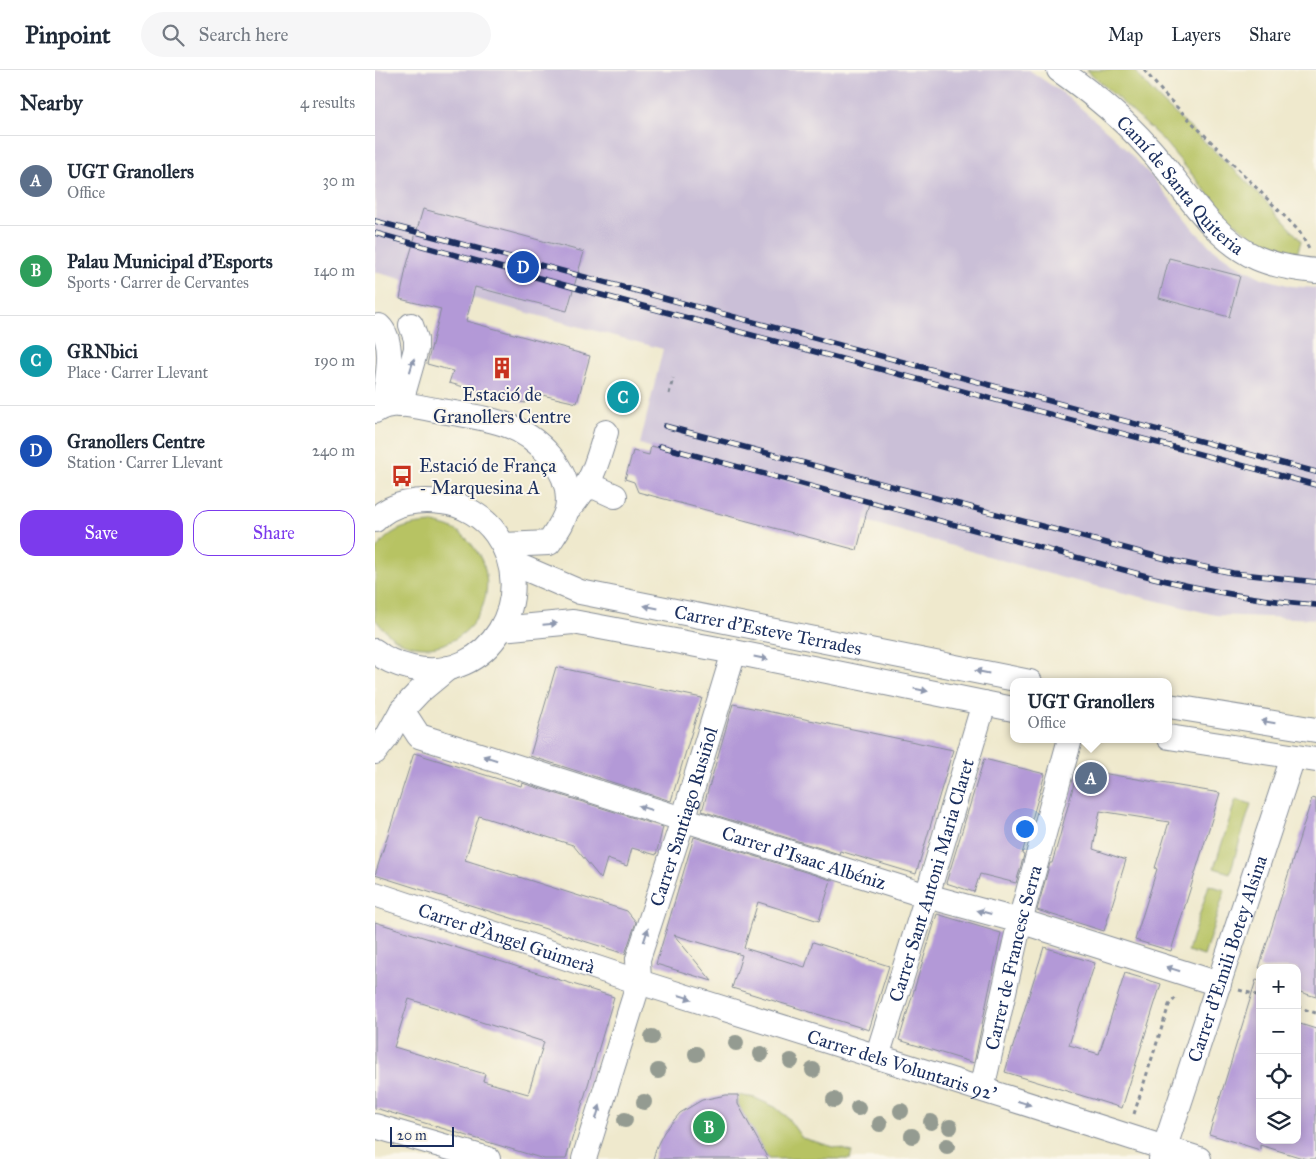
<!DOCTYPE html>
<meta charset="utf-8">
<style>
:root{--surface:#fff;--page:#f6f6f7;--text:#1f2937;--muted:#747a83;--line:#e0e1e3;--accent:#7c3aed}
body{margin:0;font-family:"IM FELL Great Primer",serif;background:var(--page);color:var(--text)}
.controls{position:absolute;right:15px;bottom:15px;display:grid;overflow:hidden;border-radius:10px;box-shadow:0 2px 12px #0003}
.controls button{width:45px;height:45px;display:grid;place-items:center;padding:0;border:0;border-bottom:1px solid var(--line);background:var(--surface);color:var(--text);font:25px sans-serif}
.scale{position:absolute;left:15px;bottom:12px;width:64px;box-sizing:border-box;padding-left:5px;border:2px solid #1b2f5e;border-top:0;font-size:14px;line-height:18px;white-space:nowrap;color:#1b2f5e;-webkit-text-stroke:4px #fbf7ec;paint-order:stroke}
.you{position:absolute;left:649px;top:758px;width:18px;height:18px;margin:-12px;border:4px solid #fff;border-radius:50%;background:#1a73e8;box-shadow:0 0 0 8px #1a73e833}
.badge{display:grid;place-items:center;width:32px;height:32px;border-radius:50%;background:var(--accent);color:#fff;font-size:16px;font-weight:700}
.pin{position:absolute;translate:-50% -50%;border:2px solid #fff;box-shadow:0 1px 5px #0006}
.popup{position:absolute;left:635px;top:608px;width:162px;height:65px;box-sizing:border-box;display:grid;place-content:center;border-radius:10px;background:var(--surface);filter:drop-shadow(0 1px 4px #0005);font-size:16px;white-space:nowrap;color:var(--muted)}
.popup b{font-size:19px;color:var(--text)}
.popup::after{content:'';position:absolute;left:50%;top:100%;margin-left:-10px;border:10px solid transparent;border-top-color:var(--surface)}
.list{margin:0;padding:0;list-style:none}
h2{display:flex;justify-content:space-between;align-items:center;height:65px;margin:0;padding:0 20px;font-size:21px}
h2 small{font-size:16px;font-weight:400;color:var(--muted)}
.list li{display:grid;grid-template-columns:32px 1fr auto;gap:15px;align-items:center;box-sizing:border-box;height:90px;padding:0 20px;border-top:1px solid var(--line)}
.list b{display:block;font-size:19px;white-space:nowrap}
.list p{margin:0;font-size:16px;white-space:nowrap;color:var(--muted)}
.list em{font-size:16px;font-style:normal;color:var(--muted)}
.actions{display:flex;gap:10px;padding:15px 20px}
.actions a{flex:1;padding:11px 0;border:1px solid var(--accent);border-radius:15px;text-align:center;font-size:18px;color:var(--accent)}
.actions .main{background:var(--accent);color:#fff}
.icon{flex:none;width:28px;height:28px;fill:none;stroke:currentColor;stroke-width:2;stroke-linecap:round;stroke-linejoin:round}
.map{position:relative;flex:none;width:941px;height:1089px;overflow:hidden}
header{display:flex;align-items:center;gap:30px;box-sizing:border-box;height:70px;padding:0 25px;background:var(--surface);border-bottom:1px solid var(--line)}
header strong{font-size:24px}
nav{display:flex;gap:28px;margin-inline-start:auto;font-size:18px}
.search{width:350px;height:45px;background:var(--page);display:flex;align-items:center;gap:12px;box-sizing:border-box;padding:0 18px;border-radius:28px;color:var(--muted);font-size:19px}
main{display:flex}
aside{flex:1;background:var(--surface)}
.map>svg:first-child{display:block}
.industrial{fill:#cabfd7}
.green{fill:#b7c364;stroke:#697961}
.building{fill:#b399d7;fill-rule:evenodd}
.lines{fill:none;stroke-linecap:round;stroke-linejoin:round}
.minor-casing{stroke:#858c96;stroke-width:26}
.path{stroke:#858c96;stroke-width:3;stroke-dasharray:4 4;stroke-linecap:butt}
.minor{stroke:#fff;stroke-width:24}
.rail-casing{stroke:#1b2f5e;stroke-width:5.5}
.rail{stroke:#fbf7ec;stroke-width:4;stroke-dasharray:11;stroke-linecap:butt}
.tree{fill:#949b91}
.oneway{fill:#8d97ae}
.labels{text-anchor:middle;stroke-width:4;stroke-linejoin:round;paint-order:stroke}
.street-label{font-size:19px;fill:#1b2f5e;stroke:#fbf7ec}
.poi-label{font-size:19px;fill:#1b2f5e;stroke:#fbf7ec}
</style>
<header>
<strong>Pinpoint</strong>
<div class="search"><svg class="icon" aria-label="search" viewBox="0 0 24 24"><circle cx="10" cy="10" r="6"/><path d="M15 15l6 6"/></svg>Search here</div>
<nav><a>Map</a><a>Layers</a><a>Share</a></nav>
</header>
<main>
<aside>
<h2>Nearby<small>4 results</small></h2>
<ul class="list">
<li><span class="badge" style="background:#5c6f8a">A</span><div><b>UGT Granollers</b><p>Office</p></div><em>30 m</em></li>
<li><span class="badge" style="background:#2e9e5b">B</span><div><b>Palau Municipal d'Esports</b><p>Sports · Carrer de Cervantes</p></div><em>140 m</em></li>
<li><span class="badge" style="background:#0f9aa8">C</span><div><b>GRNbici</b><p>Place · Carrer Llevant</p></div><em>190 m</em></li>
<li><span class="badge" style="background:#1a4fb4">D</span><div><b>Granollers Centre</b><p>Station · Carrer Llevant</p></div><em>240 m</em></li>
</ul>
<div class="actions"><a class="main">Save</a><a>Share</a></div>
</aside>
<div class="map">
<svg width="941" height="1089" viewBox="0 0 941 1089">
<rect width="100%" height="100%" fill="#fbf7ec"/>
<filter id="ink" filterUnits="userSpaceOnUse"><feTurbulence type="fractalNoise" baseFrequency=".02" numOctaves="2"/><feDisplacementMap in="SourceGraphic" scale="10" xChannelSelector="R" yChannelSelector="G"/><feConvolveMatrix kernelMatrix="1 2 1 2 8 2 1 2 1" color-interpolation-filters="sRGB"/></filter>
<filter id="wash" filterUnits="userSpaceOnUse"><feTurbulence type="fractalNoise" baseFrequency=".0096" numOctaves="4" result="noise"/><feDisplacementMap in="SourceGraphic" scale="20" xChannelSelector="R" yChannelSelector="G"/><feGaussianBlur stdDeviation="1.12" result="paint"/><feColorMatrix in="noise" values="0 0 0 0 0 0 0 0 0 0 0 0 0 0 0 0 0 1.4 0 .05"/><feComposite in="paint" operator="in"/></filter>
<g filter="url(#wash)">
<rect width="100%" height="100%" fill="#efe9cd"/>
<path class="industrial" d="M0 0H654L692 26 740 68 778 108 821 162 837 178 860 194 887 208 916 216 941 218V549L840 545 688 508 498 453 265 374 288 279 0 202Z"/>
<g class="green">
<path d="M712 0H760C773 20 793 37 810 53 849 91 893 129 926 171L922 184 901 177 874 164 853 147 787 69Z"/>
<path d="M59 453C65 455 72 456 78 459 87 463 95 471 100 479 135 527 86 594 29 573 17 569 8 559 0 549V481C15 458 34 454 59 453Z"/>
<path d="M861 729 876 734 855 803 839 798Z"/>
<path d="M834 815 850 820 829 886 813 881Z"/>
<path d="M363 1025 380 1028 400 1037 412 1047 427 1068 477 1082 475 1089H393L363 1034Z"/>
</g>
<g id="blocks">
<g class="building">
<path d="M48 139 209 182 192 241 100 217 91 251 194 279 193 280 215 286 202 333 154 322 150 333 74 313 78 301 52 294 66 239 25 229 31 198Z"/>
<path d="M794 188 865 206 854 247 784 228Z"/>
<path d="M276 376 494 433 482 480 263 422 259 412 250 409 258 381 274 385Z"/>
<path d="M181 597 327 628 296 731 155 686Z"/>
<path d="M358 634 578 680 541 804 465 781 464 784 327 741Z"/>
<path d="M39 683 146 716 147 713 288 757 281 785 257 778 252 796 232 789 226 809 198 775 104 746 90 790 252 841 261 852 250 884 0 805Z"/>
<path d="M609 689 670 704 647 784 649 785 641 813 605 804 599 822 571 813Z"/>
<path d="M703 699 845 723 796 881 760 870 782 799 780 798 794 752 725 741 718 779 751 790 729 861 662 840 675 793H677L684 769Z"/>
<path d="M937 728 941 729V927L922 921V898H884Z"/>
<path d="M319 767 456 810 444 851 383 832 369 878 430 897 438 872 514 896 494 960 357 918 367 885 299 865 337 911 281 894Z"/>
<path d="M562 844 626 863 599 993 524 970Z"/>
<path d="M0 852 239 927 191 1089H169L0 1038ZM34 929 169 972 153 1024 108 1011 110 1004 19 977Z"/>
<path d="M669 877 720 893 694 975 724 984 750 903 786 914 747 1038 630 1002Z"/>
<path d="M881 910 885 911V1070H922V953L941 959V1089H931L885 1075V1080L834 1064Z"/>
<path d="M351 1025H363V1034L393 1089H278L282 1076 289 1062 305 1043 327 1030Z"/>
</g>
</g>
</g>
<g filter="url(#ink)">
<use href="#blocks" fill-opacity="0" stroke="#858c96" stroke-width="1"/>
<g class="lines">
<g class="minor-casing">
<g id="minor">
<path id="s1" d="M684 0C717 23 747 48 773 77 806 113 836 168 882 188 900 196 921 199 941 201"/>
<path d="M4 256C22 273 11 313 8 336"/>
<path d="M25 335 41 279V269L36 255"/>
<path d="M0 341C19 328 45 338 66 341 87 344 109 347 129 354 163 366 199 401 192 439 189 452 181 462 174 473L129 475"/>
<path d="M210 418 220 417 240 426"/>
<path d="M192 440C215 419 223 391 231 362"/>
<path d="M0 450C17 432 44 429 67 432 88 434 109 447 121 464 166 526 114 615 37 598 24 595 10 590 0 581"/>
<path id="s2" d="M135 492 205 522 655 612"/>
<path d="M126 559 198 552 359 582 638 639"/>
<path d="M794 636 941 660"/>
<path id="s3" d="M27 640 44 666 66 673 552 826 645 851 844 914"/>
<path d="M794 667 941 690"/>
<path d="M0 682 12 667 27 640 44 622 73 598"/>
<path id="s4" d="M0 824 264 912 624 1025 824 1089"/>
<path id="s5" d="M502 987 552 826 609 633"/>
<path id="s6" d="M607 1019 645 851 695 669"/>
<path d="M0 1056 113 1089"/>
<path id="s7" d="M209 1089 264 912 263 889 308 750 359 582"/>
<path id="s8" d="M786 1089 918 687"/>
</g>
</g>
<g class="path">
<path d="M769 0 790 25 924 161 934 179"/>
<path d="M294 324 298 308"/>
<path d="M864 920 885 926"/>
<path d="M922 937 941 943"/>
<path d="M759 1044 794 935 803 925"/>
</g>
<use href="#minor" class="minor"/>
<g class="rail-casing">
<g id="rail">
<path d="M0 151 941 402"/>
<path d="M0 163 215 222 941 415"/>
<path d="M290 356 795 490 858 503 941 512"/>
<path d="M285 376 779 508C833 521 886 531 941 535"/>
</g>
</g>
<use href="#rail" class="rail"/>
</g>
<g class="tree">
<circle cx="277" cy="967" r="8"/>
<circle cx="361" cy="973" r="8"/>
<circle cx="321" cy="984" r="8"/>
<circle cx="386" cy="984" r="8"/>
<circle cx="416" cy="991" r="8"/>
<circle cx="438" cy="1000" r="8"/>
<circle cx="283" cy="1001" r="8"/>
<circle cx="459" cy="1030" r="8"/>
<circle cx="269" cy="1032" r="8"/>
<circle cx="483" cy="1038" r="8"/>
<circle cx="526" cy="1041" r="8"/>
<circle cx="250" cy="1050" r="8"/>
<circle cx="556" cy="1052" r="8"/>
<circle cx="505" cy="1054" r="8"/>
<circle cx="575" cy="1057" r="8"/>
<circle cx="537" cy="1066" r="8"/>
<circle cx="572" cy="1076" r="8"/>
</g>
<defs><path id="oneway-solid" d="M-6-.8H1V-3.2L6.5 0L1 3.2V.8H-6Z" transform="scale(1.25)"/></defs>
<g class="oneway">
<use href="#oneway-solid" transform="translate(37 295) rotate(-73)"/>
<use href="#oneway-solid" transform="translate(276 537) rotate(-169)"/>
<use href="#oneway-solid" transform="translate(175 554) rotate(-5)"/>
<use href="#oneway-solid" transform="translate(386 588) rotate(11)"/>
<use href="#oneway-solid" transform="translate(607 602) rotate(-169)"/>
<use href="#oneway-solid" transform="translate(546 620) rotate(11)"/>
<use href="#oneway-solid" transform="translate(893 652) rotate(-171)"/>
<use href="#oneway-solid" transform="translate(115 688) rotate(-162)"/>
<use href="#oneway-solid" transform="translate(270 738) rotate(-162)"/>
<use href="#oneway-solid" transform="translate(609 842) rotate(-165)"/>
<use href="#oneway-solid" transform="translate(271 865) rotate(-72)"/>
<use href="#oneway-solid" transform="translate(798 899) rotate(-162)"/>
<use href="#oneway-solid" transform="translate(310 927) rotate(17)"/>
<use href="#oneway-solid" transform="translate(649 1033) rotate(18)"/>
<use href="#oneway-solid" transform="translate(223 1042) rotate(-73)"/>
</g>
</g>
<defs>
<g id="building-bare" transform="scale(1.725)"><path d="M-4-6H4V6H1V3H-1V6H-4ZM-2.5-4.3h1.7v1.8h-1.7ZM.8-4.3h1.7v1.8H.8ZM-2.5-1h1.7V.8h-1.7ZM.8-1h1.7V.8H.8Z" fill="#c8321e" stroke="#fbf7ec" stroke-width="2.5" paint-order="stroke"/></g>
<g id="bus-bare" transform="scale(1.725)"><path d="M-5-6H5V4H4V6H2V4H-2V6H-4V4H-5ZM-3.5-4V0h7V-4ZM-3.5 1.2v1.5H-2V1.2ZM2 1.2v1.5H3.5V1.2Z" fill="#c8321e" stroke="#fbf7ec" stroke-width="2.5" paint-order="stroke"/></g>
</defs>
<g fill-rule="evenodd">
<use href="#building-bare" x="127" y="298"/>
<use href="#bus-bare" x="27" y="406"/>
</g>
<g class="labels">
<g class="street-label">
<text dy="7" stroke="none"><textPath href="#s1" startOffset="168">Camí de Santa Quiteria</textPath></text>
<text dy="7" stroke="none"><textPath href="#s2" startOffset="268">Carrer d'Esteve Terrades</textPath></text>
<text dy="7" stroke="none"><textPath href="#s7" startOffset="358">Carrer Santiago Rusiñol</textPath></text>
<text dy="7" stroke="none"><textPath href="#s3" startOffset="435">Carrer d'Isaac Albéniz</textPath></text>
<text dy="7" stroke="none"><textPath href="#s5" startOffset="185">Carrer Sant Antoni Maria Claret</textPath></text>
<text dy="7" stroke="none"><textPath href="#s4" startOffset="139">Carrer d'Àngel Guimerà</textPath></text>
<text dy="7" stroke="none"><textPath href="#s6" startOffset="135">Carrer de Francesc Serra</textPath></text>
<text dy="7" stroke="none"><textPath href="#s8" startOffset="211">Carrer d'Emili Botey Alsina</textPath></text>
<text dy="7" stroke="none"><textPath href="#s4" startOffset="554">Carrer dels Voluntaris 92'</textPath></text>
</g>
<g class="poi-label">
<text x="127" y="331">Estació de<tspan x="127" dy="22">Granollers Centre</tspan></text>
<text x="44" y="402" text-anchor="start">Estació de França<tspan x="44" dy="22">- Marquesina A</tspan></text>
</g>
</g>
</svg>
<div class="controls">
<button>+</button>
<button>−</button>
<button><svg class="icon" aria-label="locate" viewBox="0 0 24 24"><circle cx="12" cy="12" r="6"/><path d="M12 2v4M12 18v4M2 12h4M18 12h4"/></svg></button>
<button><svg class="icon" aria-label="layers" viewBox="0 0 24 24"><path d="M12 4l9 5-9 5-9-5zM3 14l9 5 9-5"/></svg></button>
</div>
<div class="scale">20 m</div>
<div class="you"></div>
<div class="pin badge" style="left:716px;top:708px;background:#5c6f8a">A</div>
<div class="popup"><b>UGT Granollers</b>Office</div>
<div class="pin badge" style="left:334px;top:1057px;background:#2e9e5b">B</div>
<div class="pin badge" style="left:248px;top:327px;background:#0f9aa8">C</div>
<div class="pin badge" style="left:148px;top:197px;background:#1a4fb4">D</div>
</div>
</main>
